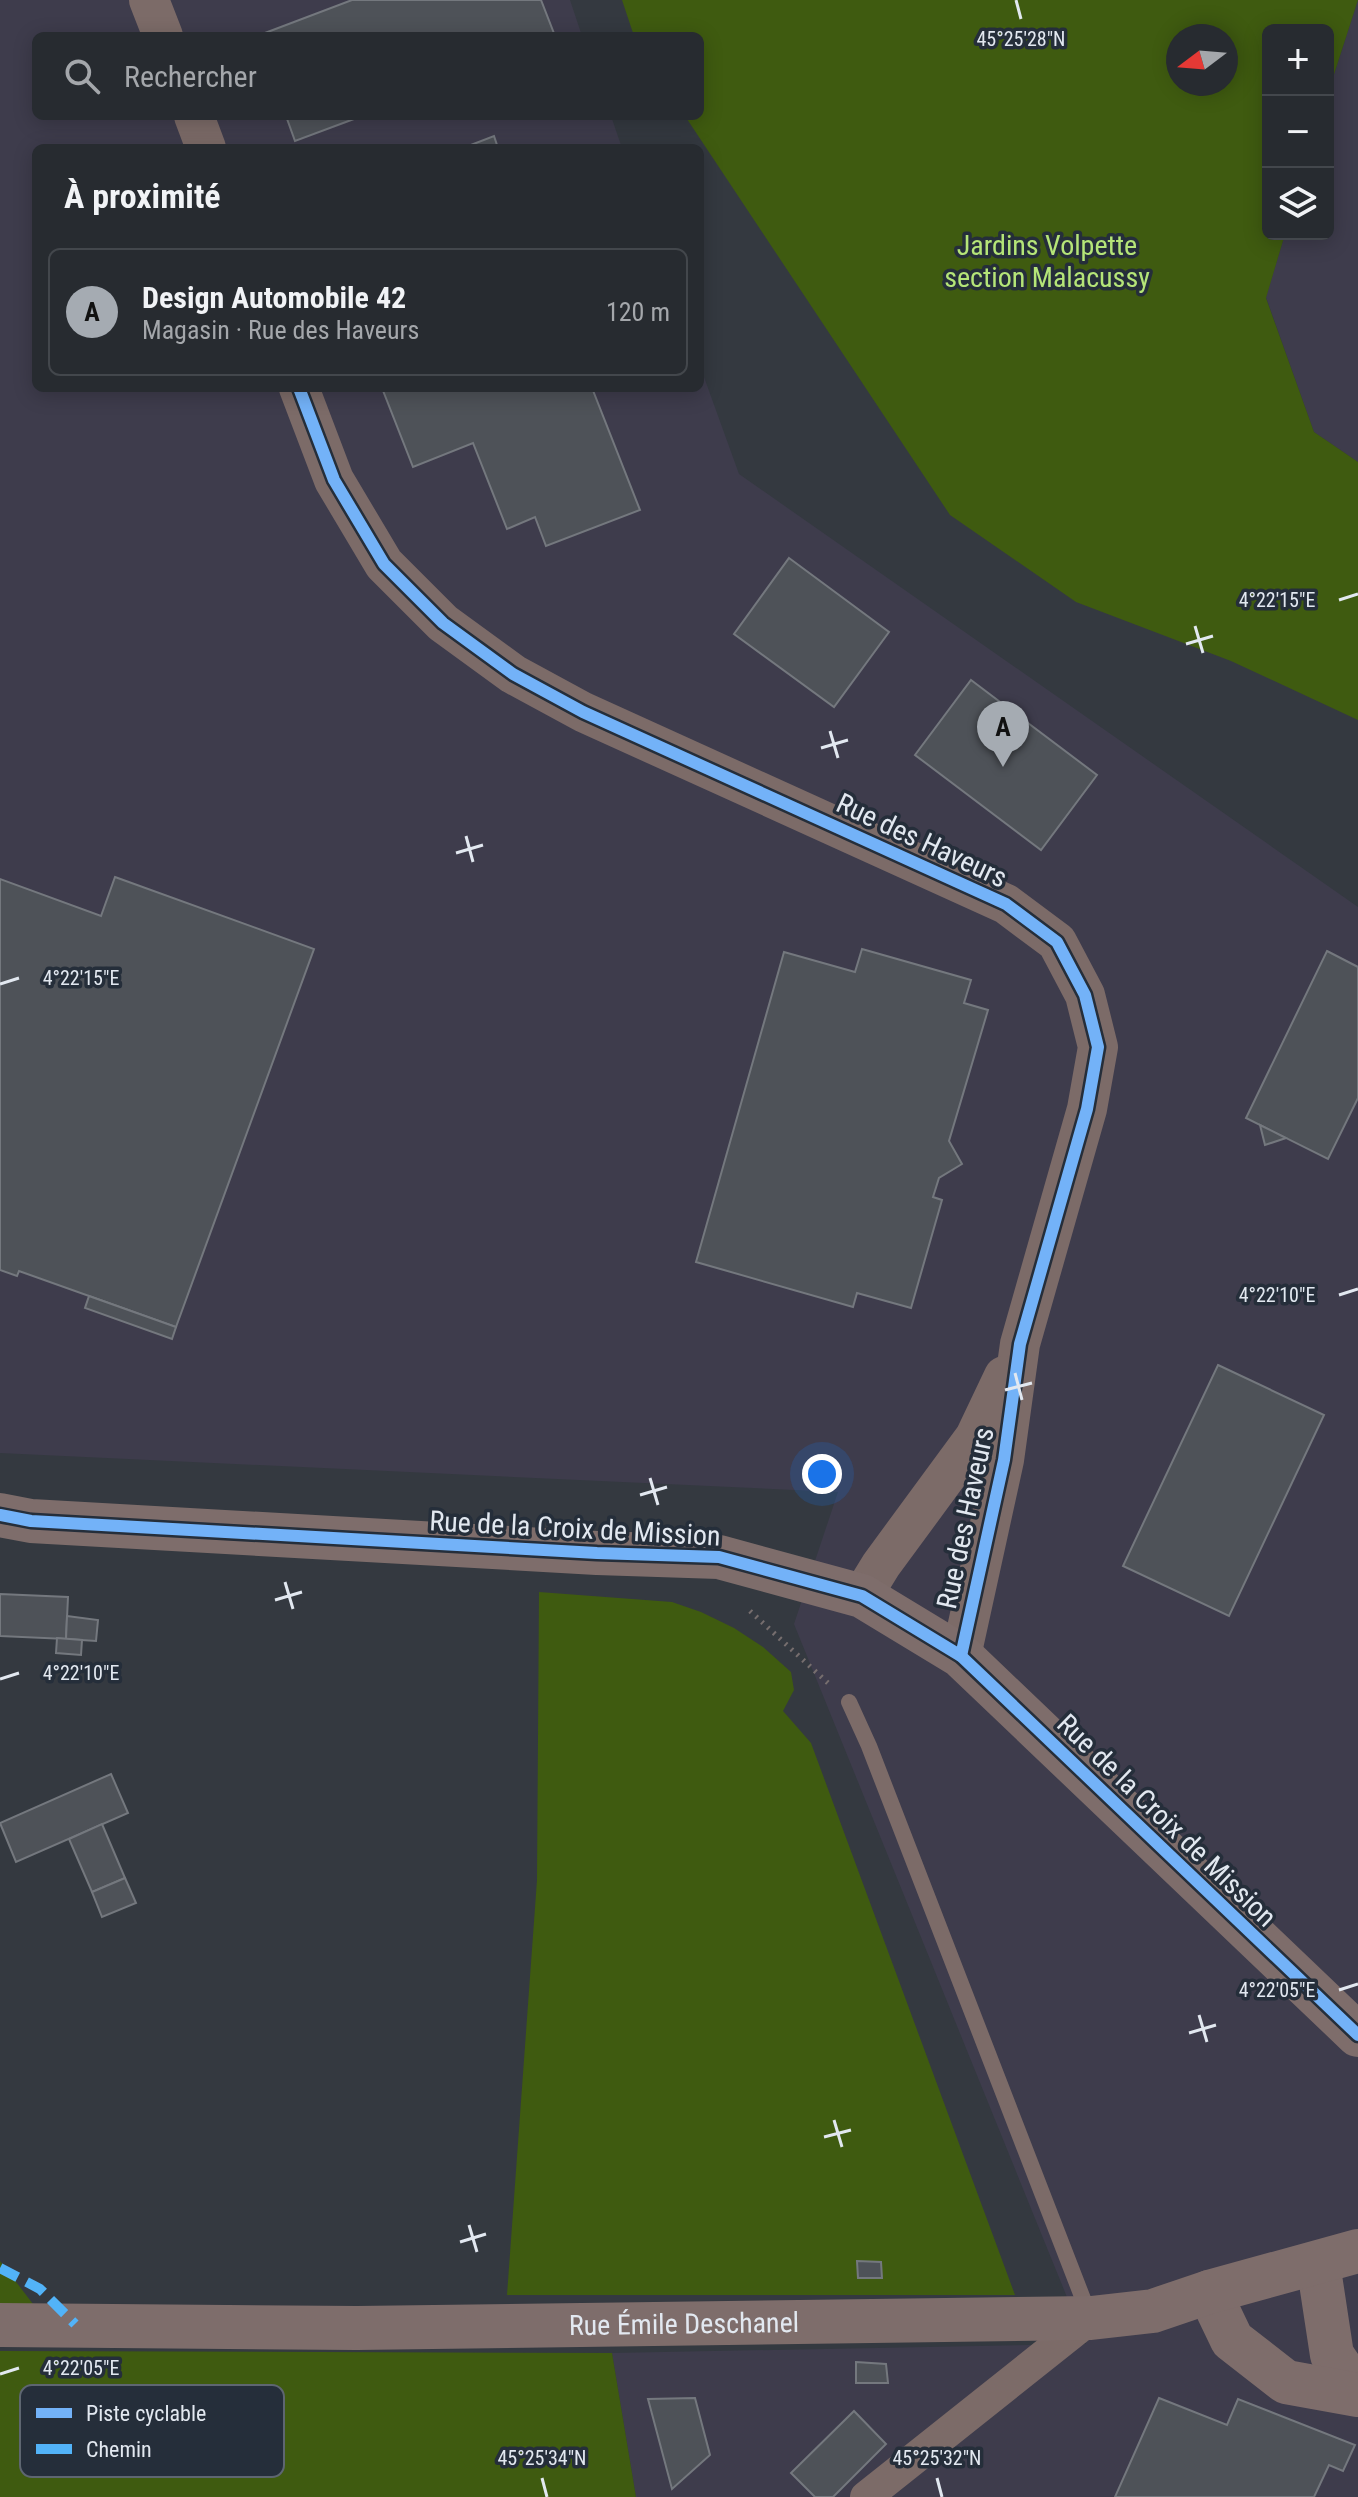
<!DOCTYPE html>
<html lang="fr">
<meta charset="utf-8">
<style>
:root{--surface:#272b30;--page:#2f3338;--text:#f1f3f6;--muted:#a4a7ab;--line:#43474c;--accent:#a5abb2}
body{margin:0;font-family:"Roboto Condensed",sans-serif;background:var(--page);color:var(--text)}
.controls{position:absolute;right:24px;top:24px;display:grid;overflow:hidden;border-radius:12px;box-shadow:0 4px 20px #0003}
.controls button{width:72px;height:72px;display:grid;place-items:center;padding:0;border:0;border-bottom:2px solid var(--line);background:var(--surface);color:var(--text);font:40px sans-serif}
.compass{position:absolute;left:1166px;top:24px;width:72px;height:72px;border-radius:50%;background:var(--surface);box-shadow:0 4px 20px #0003;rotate:254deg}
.you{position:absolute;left:822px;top:1474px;width:28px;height:28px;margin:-20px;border:6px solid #fff;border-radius:50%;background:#1a73e8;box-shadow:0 0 0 12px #1a73e833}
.badge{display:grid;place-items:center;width:52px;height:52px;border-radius:50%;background:var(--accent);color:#111;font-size:26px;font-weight:700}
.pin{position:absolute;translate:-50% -66px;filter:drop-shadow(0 2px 4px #0008)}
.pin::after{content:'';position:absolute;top:42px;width:28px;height:24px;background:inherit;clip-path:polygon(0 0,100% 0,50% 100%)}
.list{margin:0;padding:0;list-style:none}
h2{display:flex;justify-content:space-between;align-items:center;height:104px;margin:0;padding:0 32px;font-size:34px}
h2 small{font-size:26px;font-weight:400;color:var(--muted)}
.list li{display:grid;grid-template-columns:52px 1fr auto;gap:24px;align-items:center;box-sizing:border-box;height:128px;margin:0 16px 16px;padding:0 16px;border:2px solid var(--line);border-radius:12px}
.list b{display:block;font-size:30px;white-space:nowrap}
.list p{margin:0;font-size:26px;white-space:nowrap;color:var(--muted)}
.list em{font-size:26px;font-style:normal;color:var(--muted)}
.icon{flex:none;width:44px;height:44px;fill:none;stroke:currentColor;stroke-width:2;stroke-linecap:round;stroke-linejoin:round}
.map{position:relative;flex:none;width:1358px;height:2497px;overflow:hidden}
.search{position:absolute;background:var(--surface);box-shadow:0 4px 20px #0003;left:32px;top:32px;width:672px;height:88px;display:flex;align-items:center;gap:20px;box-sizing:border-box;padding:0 28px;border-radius:12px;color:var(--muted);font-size:30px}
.panel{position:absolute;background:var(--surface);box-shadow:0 4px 20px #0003;left:32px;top:144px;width:672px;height:248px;border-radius:12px}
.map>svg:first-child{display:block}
.industrial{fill:#3e3c4c}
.green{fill:#3f5b10;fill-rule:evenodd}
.building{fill:#4e5258;stroke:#74787e;stroke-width:2}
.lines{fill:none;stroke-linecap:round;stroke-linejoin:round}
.path{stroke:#766e6e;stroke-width:5;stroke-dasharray:2 6;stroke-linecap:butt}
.service{stroke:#7c6b68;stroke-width:16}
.minor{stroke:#7c6b68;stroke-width:32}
.tertiary{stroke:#7c6b68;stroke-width:40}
.secondary{stroke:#7e6d6b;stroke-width:44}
.quiet{stroke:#52b3f8;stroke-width:10;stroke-dasharray:20 10;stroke-linecap:butt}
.cycleway-casing{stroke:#252e3a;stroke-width:17}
.cycleway{stroke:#73b2f8;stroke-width:12}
.ticks{fill:none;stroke:#e2e8f0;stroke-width:3}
.labels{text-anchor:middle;stroke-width:7;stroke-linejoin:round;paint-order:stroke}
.park-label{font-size:28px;fill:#b5e578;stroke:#252e3a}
.street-label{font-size:28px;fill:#e2e8f0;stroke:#252e3a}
.key{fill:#252e3a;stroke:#5e6671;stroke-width:2}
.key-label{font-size:22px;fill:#e2e8f0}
.ticks-label{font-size:20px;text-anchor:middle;fill:#e2e8f0;stroke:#252e3a;stroke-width:7;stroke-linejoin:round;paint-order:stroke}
</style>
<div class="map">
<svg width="1358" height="2497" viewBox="0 0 1358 2497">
<rect width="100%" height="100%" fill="#343940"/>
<g class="industrial">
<path d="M0 0H570L582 36H36V116H611L622 148H36V388H700V366L739 474 1358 907V2497H636L612 2353 1086 2344 794 1624 838 1492 0 1453Z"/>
<path d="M1358 0V462L1314 432 1266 297 1285 234H1328V93Z"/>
</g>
<g class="green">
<path d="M622 0H1358L1328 93V30H1268V234H1285L1266 298 1314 432 1358 462V720L1231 661 1076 602 950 515 685 116H700V36H634ZM1226 36V84H1178V36Z"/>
<path d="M539 1592 672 1602 701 1612 734 1628 763 1647 791 1672 794 1690 783 1711 811 1743 1015 2295H507L537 1880Z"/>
<path d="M0 2261 33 2304H0Z"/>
<path d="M0 2351 612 2353 636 2497H0Z"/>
</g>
<g class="building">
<path d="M352 0H541L555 36H257Z"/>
<path d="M286 116H362L295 141Z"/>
<path d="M494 136 498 148H463Z"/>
<path d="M382 388H592L640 510 546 546 535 517 507 529 473 443 413 467Z"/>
<path d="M789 558 889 632 834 707 734 634Z"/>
<path d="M971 680 1097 775 1041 850 915 755Z"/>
<path d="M115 877 314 949 176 1327 19 1271 17 1276 0 1270V879L101 916Z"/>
<path d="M862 949 971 980 964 1003 988 1010 949 1141 962 1164 939 1178 933 1197 942 1200 911 1308 857 1293 853 1307 696 1262 784 952 855 972Z"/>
<path d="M1327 951 1358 967V1098L1328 1159 1246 1118Z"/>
<path d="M1260 1125 1286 1138 1265 1145Z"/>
<path d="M89 1296 176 1327 172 1339 85 1308Z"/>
<path d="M1218 1365 1324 1415 1229 1616 1123 1566Z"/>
<path d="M0 1594 68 1597 66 1639 0 1636Z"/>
<path d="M67 1616 98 1620 96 1641 66 1639Z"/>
<path d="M57 1638 82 1640 81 1655 56 1653Z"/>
<path d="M111 1774 128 1813 16 1862 0 1823Z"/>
<path d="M102 1824 125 1878 92 1892 69 1839Z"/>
<path d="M125 1878 136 1903 102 1917 92 1892Z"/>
<path d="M857 2261 881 2262 882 2278H858Z"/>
<path d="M856 2362 886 2364 888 2383H856Z"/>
<path d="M695 2398 710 2455 672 2489 648 2399Z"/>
<path d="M1159 2398 1227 2425 1238 2399 1355 2445 1343 2471 1329 2465 1314 2497H1115Z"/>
<path d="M854 2411 886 2444 833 2497H815L791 2473Z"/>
</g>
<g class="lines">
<path class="path" d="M750 1611 828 1683"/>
<path class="service" d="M849 1702 869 1746 1090 2317"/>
<path class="minor" d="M866 2497 1091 2318"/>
<g class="tertiary">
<path d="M149 0 163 36"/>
<path d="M194 116 206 148"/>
<path d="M299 388 334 480 384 564 443 623 513 674 583 712 1006 904 1057 942 1085 995 1098 1047 1087 1109 1020 1344 1004 1460 961 1656"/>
<path d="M862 1596 881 1565 975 1437 1004 1376"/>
</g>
<g class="secondary">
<path d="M0 1515 31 1521 597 1553 719 1557 862 1596 961 1656 1358 2035"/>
<path d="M1318 2263 1332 2355 1358 2393"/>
<path d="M1209 2292 1232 2340 1286 2382 1358 2395"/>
<path id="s1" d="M0 2325 357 2328 1091 2318 1153 2311 1209 2292 1358 2251"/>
</g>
<path class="quiet" d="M0 2268 40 2289 75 2324"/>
<g class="cycleway-casing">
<g id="cycleway">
<path d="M299 388 334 480 384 564 443 623 513 674 583 712 1006 904 1057 942 1085 995 1098 1047 1087 1109 1020 1344 1004 1460 961 1656"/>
<path d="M0 1515 31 1521 597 1553 719 1557 862 1596 961 1656 1358 2035"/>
</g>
</g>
<use href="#cycleway" class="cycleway"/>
</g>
<path class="ticks" d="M1016 0 1021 19M1339 600 1358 594M1195 626 1203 653M1186 644 1213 636M830 731 838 758M821 748 848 740M466 836 473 862M456 853 483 845M0 984 19 978M1339 1295 1358 1289M1015 1373 1022 1400M1005 1390 1032 1383M650 1478 658 1505M640 1495 667 1487M285 1582 293 1609M275 1600 302 1592M0 1679 19 1673M1339 1990 1358 1984M1199 2015 1207 2042M1189 2033 1216 2025M834 2120 842 2147M824 2137 851 2130M469 2225 477 2252M460 2242 486 2234M0 2374 19 2368M542 2478 547 2497M937 2478 942 2497"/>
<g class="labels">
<g class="park-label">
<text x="1047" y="255">Jardins Volpette<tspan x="1047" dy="32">section Malacussy</tspan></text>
</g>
<g class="street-label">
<text transform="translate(922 840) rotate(25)" y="10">Rue des Haveurs</text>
<text transform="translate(965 1518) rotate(-78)" y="10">Rue des Haveurs</text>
<text transform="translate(575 1528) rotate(3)" y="10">Rue de la Croix de Mission</text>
<text transform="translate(1167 1820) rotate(44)" y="10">Rue de la Croix de Mission</text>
<text dy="10" stroke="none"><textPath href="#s1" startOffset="684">Rue Émile Deschanel</textPath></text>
</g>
</g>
<rect x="20" y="2385" width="264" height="92" rx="12" class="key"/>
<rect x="36" y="2408" width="36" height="10" fill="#73b2f8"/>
<rect x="36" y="2444" width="36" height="10" fill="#52b3f8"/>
<g class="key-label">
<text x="86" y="2421">Piste cyclable</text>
<text x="86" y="2457">Chemin</text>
</g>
<g class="ticks-label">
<text x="1021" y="46">45°25'28"N</text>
<text x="1277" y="607">4°22'15"E</text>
<text x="81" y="985">4°22'15"E</text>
<text x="1277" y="1302">4°22'10"E</text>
<text x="81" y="1680">4°22'10"E</text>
<text x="1277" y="1997">4°22'05"E</text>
<text x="81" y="2375">4°22'05"E</text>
<text x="542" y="2465">45°25'34"N</text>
<text x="937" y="2465">45°25'32"N</text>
</g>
</svg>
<div class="controls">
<button>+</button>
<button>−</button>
<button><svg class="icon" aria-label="layers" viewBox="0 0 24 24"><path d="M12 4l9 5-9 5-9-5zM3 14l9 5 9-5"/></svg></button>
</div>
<svg class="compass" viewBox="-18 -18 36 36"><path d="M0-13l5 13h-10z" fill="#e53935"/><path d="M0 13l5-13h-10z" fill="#a4a7ab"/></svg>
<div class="you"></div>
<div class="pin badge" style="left:1003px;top:767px">A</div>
<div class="search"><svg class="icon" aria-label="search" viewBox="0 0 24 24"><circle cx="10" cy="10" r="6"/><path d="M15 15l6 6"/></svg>Rechercher</div>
<section class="panel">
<h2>À proximité<small></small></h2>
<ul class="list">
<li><span class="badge">A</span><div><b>Design Automobile 42</b><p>Magasin · Rue des Haveurs</p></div><em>120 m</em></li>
</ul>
</section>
</div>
